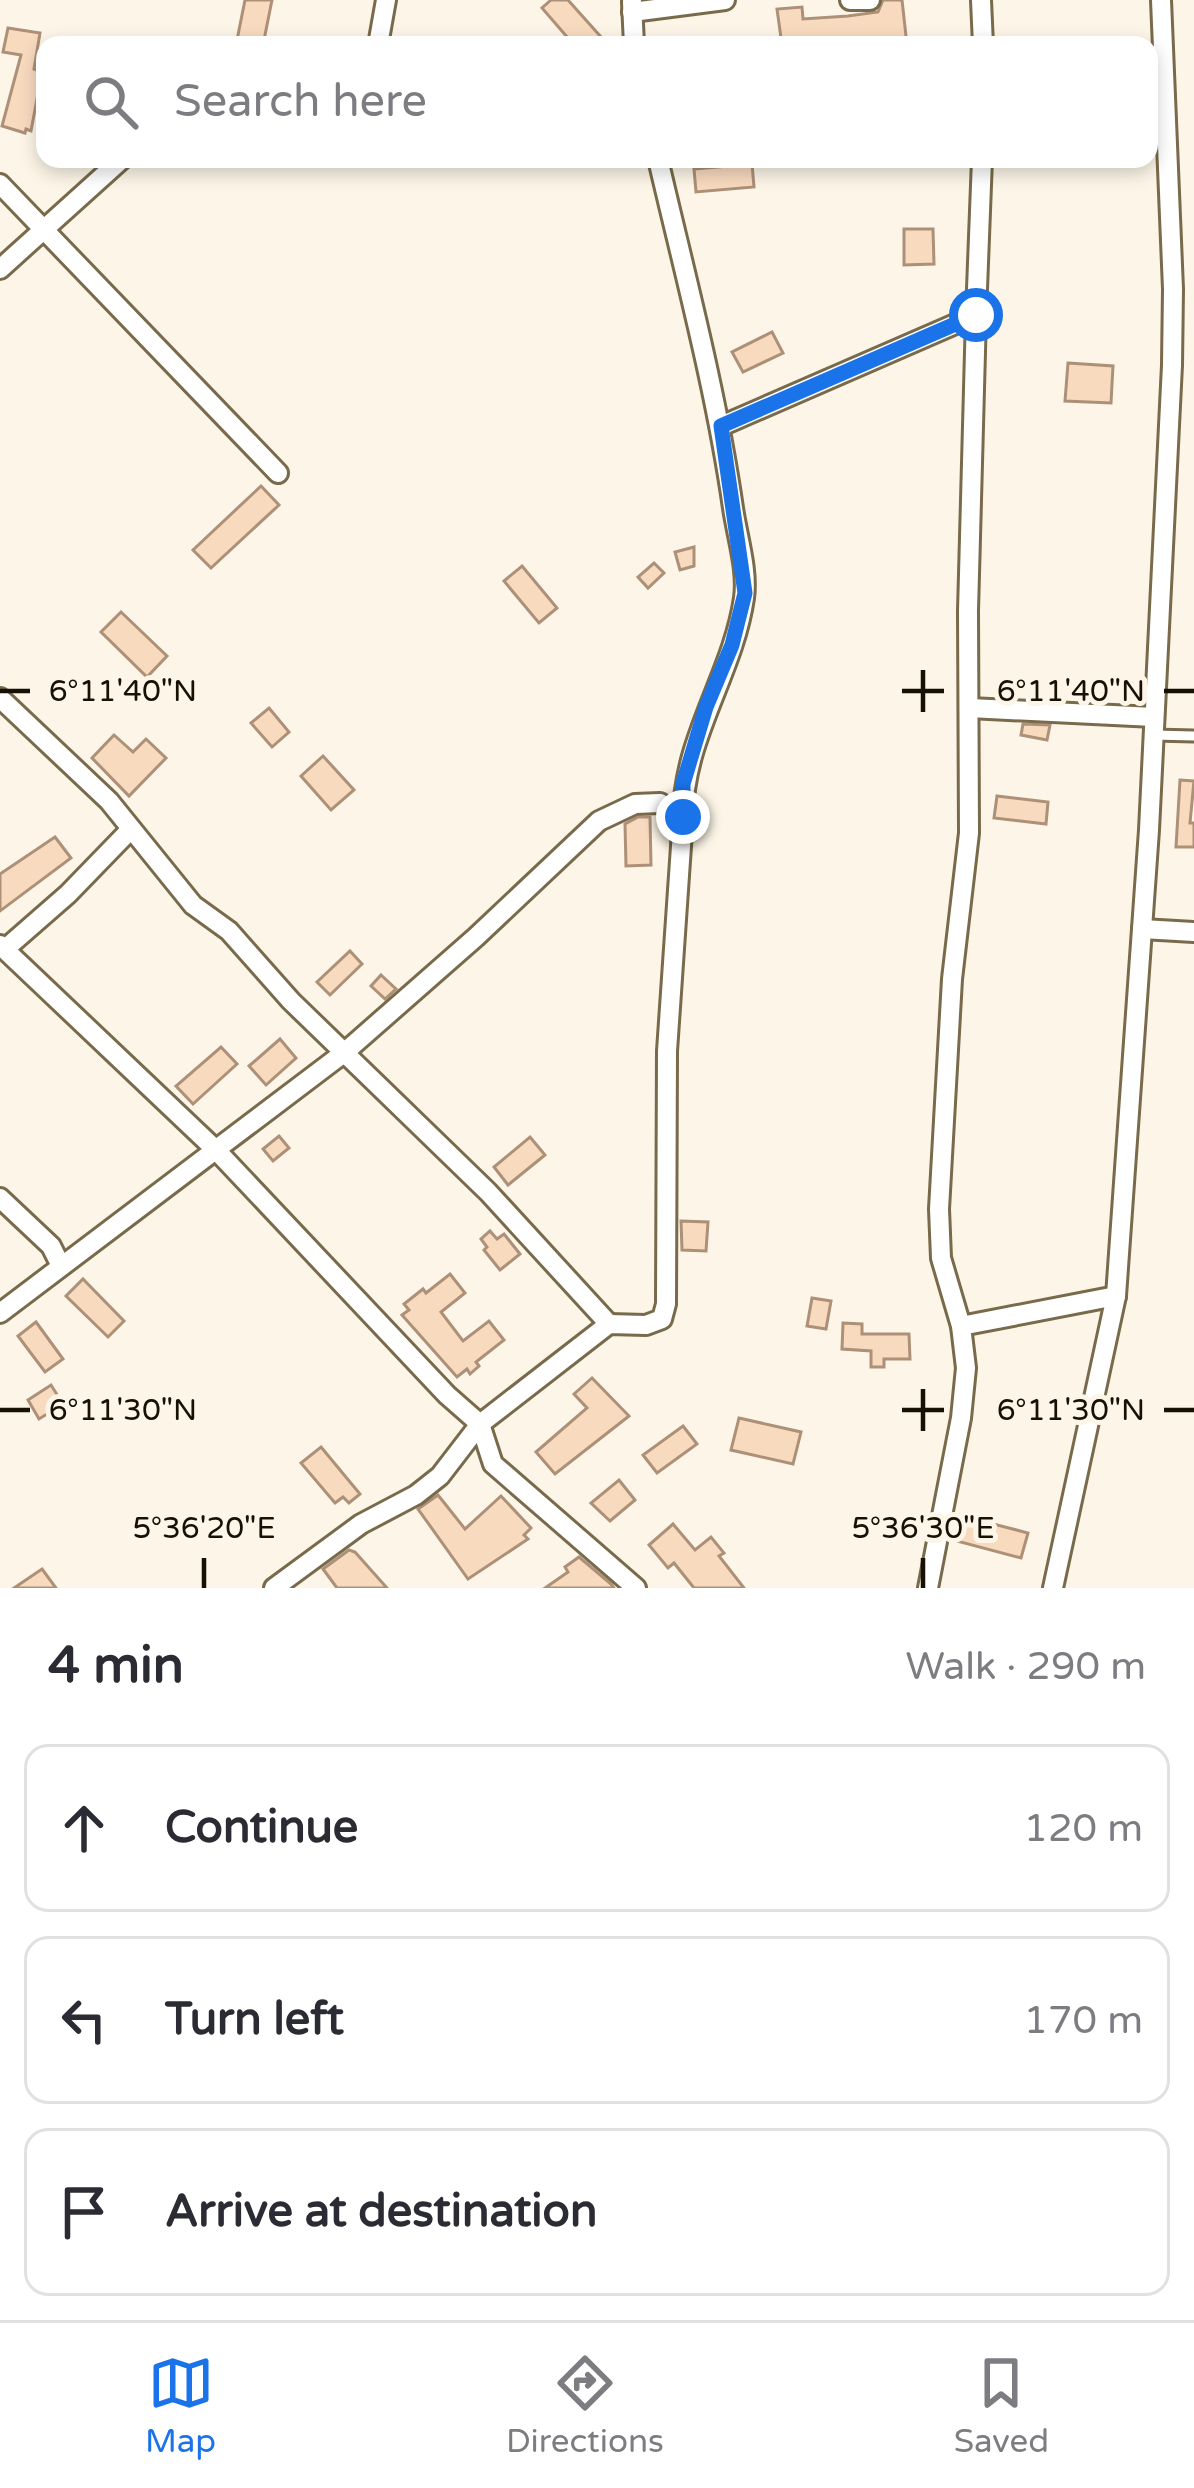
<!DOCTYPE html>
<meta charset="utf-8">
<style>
:root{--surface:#fff;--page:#f7f7f7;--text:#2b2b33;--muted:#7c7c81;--line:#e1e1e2;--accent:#1a73e8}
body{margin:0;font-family:"Varela Round",sans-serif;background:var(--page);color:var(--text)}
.stop{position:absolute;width:36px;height:36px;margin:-27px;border:9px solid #1a73e8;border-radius:50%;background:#fff}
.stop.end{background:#1a73e8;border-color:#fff;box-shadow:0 3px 12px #0008}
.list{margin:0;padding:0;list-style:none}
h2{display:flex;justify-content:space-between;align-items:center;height:156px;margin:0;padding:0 48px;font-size:51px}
h2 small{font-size:39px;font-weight:400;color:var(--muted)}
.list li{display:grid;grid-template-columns:78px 1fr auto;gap:36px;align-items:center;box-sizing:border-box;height:168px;margin:0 24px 24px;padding:0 24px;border:3px solid var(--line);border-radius:24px}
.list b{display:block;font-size:45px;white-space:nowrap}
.list em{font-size:39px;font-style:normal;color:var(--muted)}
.icon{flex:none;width:66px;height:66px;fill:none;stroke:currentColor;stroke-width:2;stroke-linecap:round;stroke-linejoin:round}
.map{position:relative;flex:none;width:1194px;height:1588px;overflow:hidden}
.search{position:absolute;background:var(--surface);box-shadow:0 6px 18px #0003;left:36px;right:36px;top:36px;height:132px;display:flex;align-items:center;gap:30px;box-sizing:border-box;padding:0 42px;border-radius:24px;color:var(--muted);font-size:45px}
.sheet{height:732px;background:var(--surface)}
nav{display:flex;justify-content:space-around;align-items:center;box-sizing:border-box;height:168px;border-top:3px solid var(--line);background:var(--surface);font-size:33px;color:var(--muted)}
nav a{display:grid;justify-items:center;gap:6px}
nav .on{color:var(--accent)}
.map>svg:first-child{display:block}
.building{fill:#f8dabf;stroke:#ac9077;stroke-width:3}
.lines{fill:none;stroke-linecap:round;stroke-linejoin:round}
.service-casing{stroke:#786a4a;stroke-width:15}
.minor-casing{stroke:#786a4a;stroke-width:24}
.service{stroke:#fff;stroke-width:9}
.minor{stroke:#fff;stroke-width:18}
.route{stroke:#1a73e8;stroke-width:15}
.ticks{fill:none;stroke:#161005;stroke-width:4.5}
.ticks-label{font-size:30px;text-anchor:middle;fill:#161005;stroke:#fdf6e8;stroke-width:10;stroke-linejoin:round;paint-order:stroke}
</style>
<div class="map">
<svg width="1194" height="1588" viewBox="0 0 1194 1588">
<rect width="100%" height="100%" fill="#fdf6e8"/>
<g class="building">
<path d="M245 0H272L263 45H236Z"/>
<path d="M551 0H568L601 37 592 45H574L542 8Z"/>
<path d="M883 0H902L907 45H782L777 9 802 7 803 19 848 16 878 12Z"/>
<path d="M8 28 40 33 34 69 42 72 31 131 26 129 25 133 2 126 21 55 3 52Z"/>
<path d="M752 164 754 187 696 192 694 169Z"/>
<path d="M904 229H933L934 264 904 265Z"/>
<path d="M772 332 783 353 743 372 732 352Z"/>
<path d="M1068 363 1113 366 1111 403 1065 401Z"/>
<path d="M261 486 279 505 211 568 193 550Z"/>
<path d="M694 547V566L680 570 675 552Z"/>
<path d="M654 563 664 573 648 588 638 577Z"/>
<path d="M522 566 557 608 539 623 504 581Z"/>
<path d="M121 612 167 656 147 677 101 632Z"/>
<path d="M269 708 289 732 272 747 251 723Z"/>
<path d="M1023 724 1050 725 1047 740 1021 735Z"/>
<path d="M114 735 133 752 146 739 166 758 129 796 92 758Z"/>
<path d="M323 756 354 790 331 810 301 776Z"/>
<path d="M1180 780 1194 781 1190 823H1194V847H1176Z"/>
<path d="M997 796 1048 802 1046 824 994 818Z"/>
<path d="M638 817H650L651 865 626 866 625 824Z"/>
<path d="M55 837 71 858 0 911V874Z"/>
<path d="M350 951 362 964 330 995 317 982Z"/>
<path d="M381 975 396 989 385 999 371 986Z"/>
<path d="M280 1039 296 1058 266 1085 249 1066Z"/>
<path d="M221 1047 237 1064 193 1104 176 1086Z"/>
<path d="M279 1136 289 1148 273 1161 263 1149Z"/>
<path d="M530 1137 545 1155 508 1185 494 1167Z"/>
<path d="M681 1221 708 1222 706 1251 682 1250Z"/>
<path d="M490 1231 497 1239 504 1234 520 1254 500 1270 484 1250 487 1247 481 1239Z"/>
<path d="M450 1274 465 1293 441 1312 463 1341 489 1321 504 1340 476 1362 479 1366 470 1374 467 1369 457 1377 402 1315 409 1310 404 1304 423 1289 426 1293Z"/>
<path d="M83 1279 124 1321 108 1337 66 1296Z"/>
<path d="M812 1298 831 1301 826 1329 807 1326Z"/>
<path d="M36 1322 63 1359 45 1372 18 1336Z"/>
<path d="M843 1323 862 1324V1334H909L910 1359H884V1367H871V1351L842 1349Z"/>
<path d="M592 1378 629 1416 555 1474 536 1452 587 1408 574 1394Z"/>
<path d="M51 1385 63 1404 39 1419 28 1400Z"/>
<path d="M739 1418 801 1432 793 1464 731 1450Z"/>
<path d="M683 1426 697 1444 657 1473 643 1455Z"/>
<path d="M321 1447 360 1494 349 1503 343 1497 335 1503 301 1463Z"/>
<path d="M619 1480 635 1500 610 1521 591 1503Z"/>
<path d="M438 1495 465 1529 501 1496 531 1528 524 1535 528 1539 468 1579 418 1509Z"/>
<path d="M959 1515 1028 1533 1021 1558 953 1540Z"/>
<path d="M673 1524 695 1550 711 1537 724 1553 719 1556 744 1588H694L674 1563 668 1568 649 1545Z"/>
<path d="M349 1550 355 1552 387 1588H337L323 1569Z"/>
<path d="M579 1557 611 1584 614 1588H545L568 1572 565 1567Z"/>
<path d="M42 1569 56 1588H14Z"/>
</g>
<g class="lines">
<g class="service-casing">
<path id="service" d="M1153 735 1194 736"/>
</g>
<g class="minor-casing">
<g id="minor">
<path d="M850 0H870"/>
<path d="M981 0 983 45"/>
<path d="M632 2 634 45"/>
<path d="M632 12 725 0"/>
<path d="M378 45 386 0"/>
<path d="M0 184 278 473"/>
<path d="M0 269 122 159"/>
<path d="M976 315 982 159"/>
<path d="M721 426 976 315 968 611 969 833 952 979 939 1209 941 1258 961 1326 966 1368 961 1418 928 1588"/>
<path d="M0 698 109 801 193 905 229 931 291 1001 488 1192 609 1324"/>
<path d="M969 708 1154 717"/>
<path d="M1142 929 1194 932"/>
<path d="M0 945 217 1151 447 1395 480 1424 493 1464 636 1588"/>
<path d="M5 949 68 894 131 829"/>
<path d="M0 1198 51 1246 61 1266"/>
<path d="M0 1313 345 1052 476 937 599 821 635 804 660 803 683 817C683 738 733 674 744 598 748 570 737 536 733 508 716 390 685 275 658 159"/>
<path d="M961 1326 1116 1296"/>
<path d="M274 1588 361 1524 416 1495 440 1476 480 1424 609 1324 646 1325 662 1319 666 1304 667 1051 683 817"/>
<path d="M1053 1588 1116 1296 1149 830 1172 365 1173 289 1161 0"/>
</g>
</g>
<use href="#service" class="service"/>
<use href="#minor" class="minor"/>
</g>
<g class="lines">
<path class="route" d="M683 817V784L706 707 732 645 745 593 721 426 976 315"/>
</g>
<path class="ticks" d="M923 670V712M0 691H30M902 691H944M1164 691H1194M923 1389V1431M0 1410H30M902 1410H944M1164 1410H1194M204 1558V1588M923 1558V1588"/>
<g class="ticks-label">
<text x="123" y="701">6°11'40"N</text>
<text x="1071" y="701">6°11'40"N</text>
<text x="123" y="1420">6°11'30"N</text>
<text x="1071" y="1420">6°11'30"N</text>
<text x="204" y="1538">5°36'20"E</text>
<text x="923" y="1538">5°36'30"E</text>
</g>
</svg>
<div class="stop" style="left:976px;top:315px"></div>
<div class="stop end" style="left:683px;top:817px"></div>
<div class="search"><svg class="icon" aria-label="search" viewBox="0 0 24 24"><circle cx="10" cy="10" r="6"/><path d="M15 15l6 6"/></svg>Search here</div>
</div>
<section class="sheet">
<h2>4 min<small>Walk · 290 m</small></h2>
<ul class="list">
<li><svg class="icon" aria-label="ahead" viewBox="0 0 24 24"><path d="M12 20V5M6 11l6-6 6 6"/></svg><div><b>Continue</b></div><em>120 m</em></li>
<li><svg class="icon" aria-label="left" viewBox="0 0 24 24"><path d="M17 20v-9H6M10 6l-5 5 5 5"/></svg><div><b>Turn left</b></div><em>170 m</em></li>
<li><svg class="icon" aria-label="arrive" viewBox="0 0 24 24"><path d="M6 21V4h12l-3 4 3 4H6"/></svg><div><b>Arrive at destination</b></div></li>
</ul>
</section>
<nav>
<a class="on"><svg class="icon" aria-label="map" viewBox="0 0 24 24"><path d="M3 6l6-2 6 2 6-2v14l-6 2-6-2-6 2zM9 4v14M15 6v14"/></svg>Map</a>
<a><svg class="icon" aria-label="directions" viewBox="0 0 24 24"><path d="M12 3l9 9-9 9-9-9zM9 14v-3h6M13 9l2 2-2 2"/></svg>Directions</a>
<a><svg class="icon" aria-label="saved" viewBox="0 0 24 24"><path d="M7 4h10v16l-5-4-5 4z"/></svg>Saved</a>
</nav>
